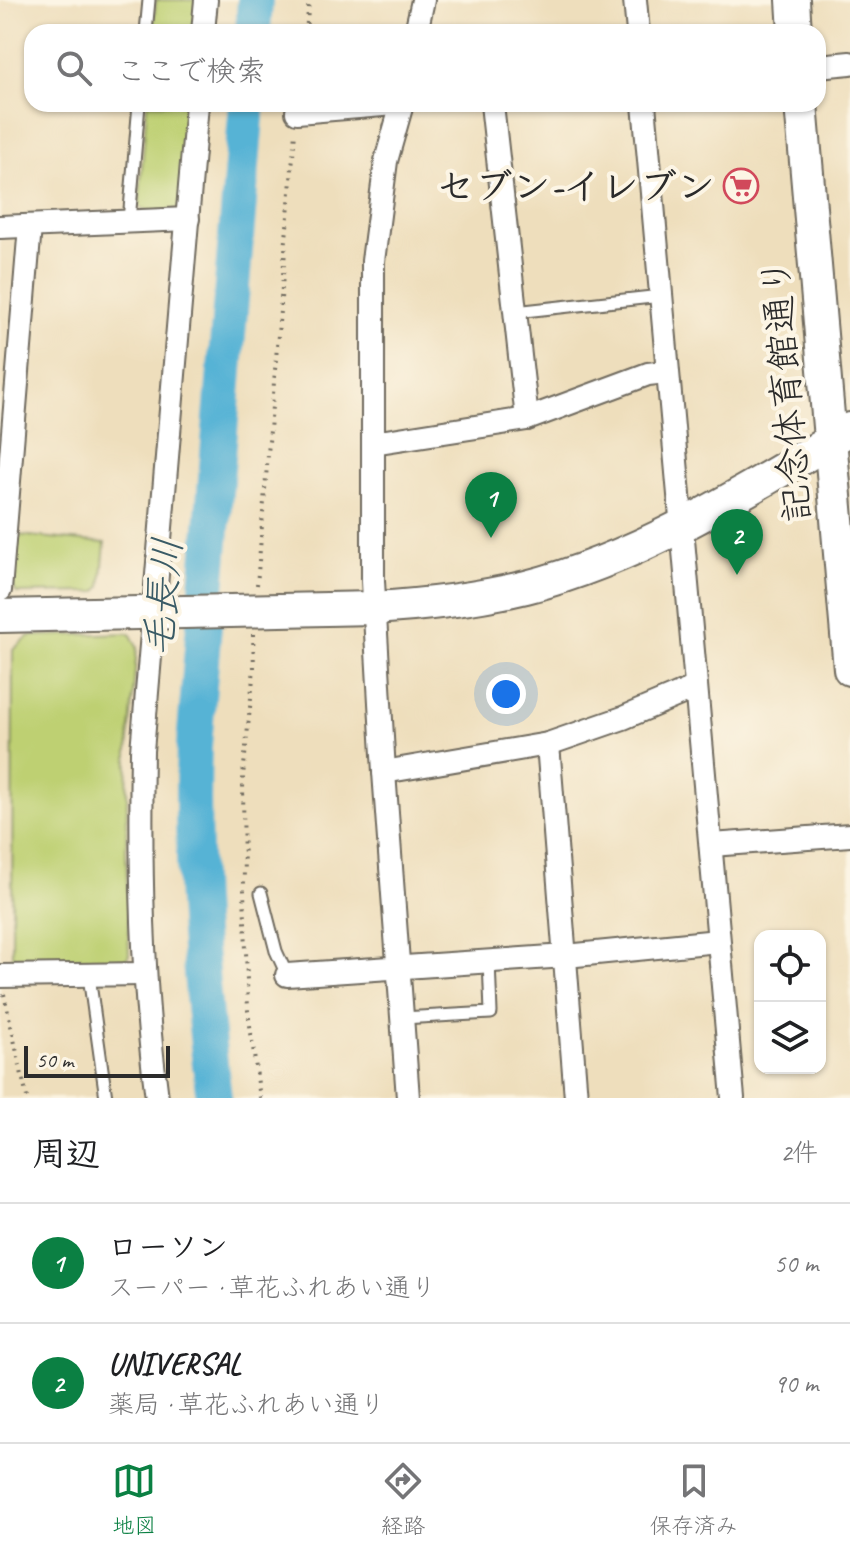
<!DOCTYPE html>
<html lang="ja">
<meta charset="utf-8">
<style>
:root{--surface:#fff;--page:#f2f2f2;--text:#202124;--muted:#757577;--line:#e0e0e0;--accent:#0b8043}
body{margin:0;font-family:Caveat,"Klee One",sans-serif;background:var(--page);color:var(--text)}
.controls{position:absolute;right:24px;bottom:24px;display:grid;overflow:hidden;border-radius:16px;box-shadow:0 2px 6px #0004}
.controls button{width:72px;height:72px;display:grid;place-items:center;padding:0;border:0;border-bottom:2px solid var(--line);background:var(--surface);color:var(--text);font:40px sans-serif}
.scale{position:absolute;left:24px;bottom:20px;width:146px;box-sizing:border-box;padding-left:8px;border:4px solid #2b2b2b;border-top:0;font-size:22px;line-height:28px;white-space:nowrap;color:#2b2b2b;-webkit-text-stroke:6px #fcf5e5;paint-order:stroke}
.you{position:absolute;left:506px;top:694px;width:28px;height:28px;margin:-20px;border:6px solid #fff;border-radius:50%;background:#1a73e8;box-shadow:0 0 0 12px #1a73e833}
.badge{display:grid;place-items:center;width:52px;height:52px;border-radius:50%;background:var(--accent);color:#fff;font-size:26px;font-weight:700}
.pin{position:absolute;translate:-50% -66px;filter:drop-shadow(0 2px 4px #0008)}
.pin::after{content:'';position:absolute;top:42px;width:28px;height:24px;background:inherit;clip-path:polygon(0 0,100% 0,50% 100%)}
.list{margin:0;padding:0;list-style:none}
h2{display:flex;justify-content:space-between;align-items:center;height:104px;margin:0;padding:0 32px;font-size:34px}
h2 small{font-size:26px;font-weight:400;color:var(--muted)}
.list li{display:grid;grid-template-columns:52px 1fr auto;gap:24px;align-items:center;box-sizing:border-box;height:120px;padding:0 32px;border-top:2px solid var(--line)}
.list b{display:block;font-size:30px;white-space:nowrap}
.list p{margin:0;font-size:26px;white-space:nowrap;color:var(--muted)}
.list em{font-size:26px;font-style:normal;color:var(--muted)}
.icon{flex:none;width:44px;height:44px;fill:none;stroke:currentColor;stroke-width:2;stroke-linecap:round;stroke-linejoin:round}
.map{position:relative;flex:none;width:850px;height:1098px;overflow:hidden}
.search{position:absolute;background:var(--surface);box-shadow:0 2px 6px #0004;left:24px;right:24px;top:24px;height:88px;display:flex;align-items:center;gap:20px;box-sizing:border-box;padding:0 28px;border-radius:24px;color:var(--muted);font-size:30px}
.sheet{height:344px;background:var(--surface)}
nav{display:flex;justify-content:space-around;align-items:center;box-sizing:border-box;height:112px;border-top:2px solid var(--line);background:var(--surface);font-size:22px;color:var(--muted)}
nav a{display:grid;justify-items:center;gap:4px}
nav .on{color:var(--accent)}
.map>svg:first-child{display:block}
.park{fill:#bed072;stroke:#747e4e;stroke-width:2}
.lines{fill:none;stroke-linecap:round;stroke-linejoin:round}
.river{stroke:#57b3d5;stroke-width:36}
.lane-casing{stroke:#6f6a5e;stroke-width:15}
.street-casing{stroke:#6f6a5e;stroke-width:26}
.secondary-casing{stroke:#6f6a5e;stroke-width:36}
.path{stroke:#6f6a5e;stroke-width:4;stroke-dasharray:2 6;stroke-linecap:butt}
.lane{stroke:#fff;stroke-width:11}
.street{stroke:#fff;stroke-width:22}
.secondary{stroke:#fff;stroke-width:32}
.labels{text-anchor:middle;stroke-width:8;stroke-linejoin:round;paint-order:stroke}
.poi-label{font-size:38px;font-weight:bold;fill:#2b2b2b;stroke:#fcf5e5;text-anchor:end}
.street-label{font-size:38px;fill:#2b2b2b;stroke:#fcf5e5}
.water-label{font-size:40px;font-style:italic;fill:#3a5b66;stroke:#fcf5e5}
</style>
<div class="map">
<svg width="850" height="1098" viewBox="0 0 850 1098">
<rect width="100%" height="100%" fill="#fcf5e5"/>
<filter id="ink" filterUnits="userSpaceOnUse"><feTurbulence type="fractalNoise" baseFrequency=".0125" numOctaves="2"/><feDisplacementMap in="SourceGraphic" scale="16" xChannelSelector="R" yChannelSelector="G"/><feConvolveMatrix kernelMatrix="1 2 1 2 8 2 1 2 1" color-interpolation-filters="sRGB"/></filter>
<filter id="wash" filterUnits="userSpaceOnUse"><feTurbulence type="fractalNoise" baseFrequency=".006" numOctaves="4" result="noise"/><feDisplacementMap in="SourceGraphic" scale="32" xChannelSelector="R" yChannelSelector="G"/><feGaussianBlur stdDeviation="1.8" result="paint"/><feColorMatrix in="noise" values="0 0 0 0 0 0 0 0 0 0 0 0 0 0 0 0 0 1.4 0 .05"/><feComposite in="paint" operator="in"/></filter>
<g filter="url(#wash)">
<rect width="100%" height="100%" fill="#eedebc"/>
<g class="park">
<path d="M156 0H199L196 32H153Z"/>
<path d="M147 104H190L181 206C171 215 149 214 139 206Z"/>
<path d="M17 535 105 543 101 587 96 592 17 593 13 587Z"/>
<path d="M130 633 137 647 128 751 126 851 129 955 126 959 19 964 12 959 13 650 29 636Z"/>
</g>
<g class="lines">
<g class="river">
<path d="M253 32 255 0"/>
<path d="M214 1098C200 981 190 864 194 746L247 104"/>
</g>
</g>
</g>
<g filter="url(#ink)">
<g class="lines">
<g class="lane-casing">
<g id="lane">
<path d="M146 32 149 0"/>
<path d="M129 221 139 104"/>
<path d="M515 312 661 296"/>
<path d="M261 893 276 951 287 975"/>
<path d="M89 976 106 1098"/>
<path d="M402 1018 491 1013 489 960"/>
</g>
</g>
<g class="street-casing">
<g id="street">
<path d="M635 0 638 32"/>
<path d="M203 32 206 0"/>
<path d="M416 32 423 0"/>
<path d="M818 66 850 63"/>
<path d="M402 104 386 161 373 261V581L384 772 408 1098"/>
<path d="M492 104 527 419"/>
<path d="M644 104 733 1098"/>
<path d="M297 112 395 104"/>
<path d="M0 227 188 219"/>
<path d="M373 443 527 419 648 374 666 372"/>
<path d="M0 590 30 226"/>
<path d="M548 744 576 1098"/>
<path d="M384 772 548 744 623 718 694 688"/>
<path d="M712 845 850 835"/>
<path d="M287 975 566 956 718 941"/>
<path d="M0 976 144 974"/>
<path d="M157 1098C142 983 140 867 142 751L197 104"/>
</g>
</g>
<g class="secondary-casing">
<g id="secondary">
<path d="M793 0 795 32"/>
<path d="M801 104 850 669"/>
<path d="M0 616 374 608C425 605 476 599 526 587 640 558 750 489 850 429"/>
</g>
</g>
<g class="path">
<path d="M306 32 309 0"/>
<path d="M257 585 295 132"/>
<path d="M253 634 254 668 243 776 244 891 248 1011 260 1098"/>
<path d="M4 994 27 1098"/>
</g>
<use href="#lane" class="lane"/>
<use href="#street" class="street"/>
<use href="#secondary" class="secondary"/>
</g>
</g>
<defs>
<g id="supermarket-ring" transform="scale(1.8)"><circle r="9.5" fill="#fcf5e5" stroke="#d1495b" stroke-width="1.5"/><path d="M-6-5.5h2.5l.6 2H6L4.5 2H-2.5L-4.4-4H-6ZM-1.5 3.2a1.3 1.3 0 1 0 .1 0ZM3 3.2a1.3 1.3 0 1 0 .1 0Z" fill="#d1495b"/></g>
</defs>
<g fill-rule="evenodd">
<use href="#supermarket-ring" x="741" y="186"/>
</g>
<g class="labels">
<g class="poi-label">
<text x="715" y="199">セブン-イレブン</text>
</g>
<g class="street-label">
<text transform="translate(786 390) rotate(-95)" y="13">記念体育館通り</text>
</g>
<g class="water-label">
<text transform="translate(162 597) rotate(-85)" y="14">毛長川</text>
</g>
</g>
</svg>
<div class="controls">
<button><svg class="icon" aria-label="locate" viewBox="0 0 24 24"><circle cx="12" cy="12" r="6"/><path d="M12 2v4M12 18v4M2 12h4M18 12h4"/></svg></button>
<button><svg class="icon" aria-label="layers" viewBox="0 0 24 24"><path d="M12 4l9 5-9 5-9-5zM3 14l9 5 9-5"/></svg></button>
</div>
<div class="scale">50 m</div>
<div class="you"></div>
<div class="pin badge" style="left:491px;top:538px">1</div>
<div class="pin badge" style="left:737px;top:575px">2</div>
<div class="search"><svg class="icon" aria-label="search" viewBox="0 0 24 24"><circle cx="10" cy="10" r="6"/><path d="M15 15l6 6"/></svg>ここで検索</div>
</div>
<section class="sheet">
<h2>周辺<small>2件</small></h2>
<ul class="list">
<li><span class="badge">1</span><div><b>ローソン</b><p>スーパー · 草花ふれあい通り</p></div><em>50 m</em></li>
<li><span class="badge">2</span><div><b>UNIVERSAL</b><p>薬局 · 草花ふれあい通り</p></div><em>90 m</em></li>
</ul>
</section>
<nav>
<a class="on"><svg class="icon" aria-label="map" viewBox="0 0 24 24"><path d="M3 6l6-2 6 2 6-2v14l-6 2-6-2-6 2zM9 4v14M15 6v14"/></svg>地図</a>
<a><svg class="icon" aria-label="directions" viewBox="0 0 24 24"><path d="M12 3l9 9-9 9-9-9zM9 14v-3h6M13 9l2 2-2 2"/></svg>経路</a>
<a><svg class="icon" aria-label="saved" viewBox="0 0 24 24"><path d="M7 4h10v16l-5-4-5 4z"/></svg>保存済み</a>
</nav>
